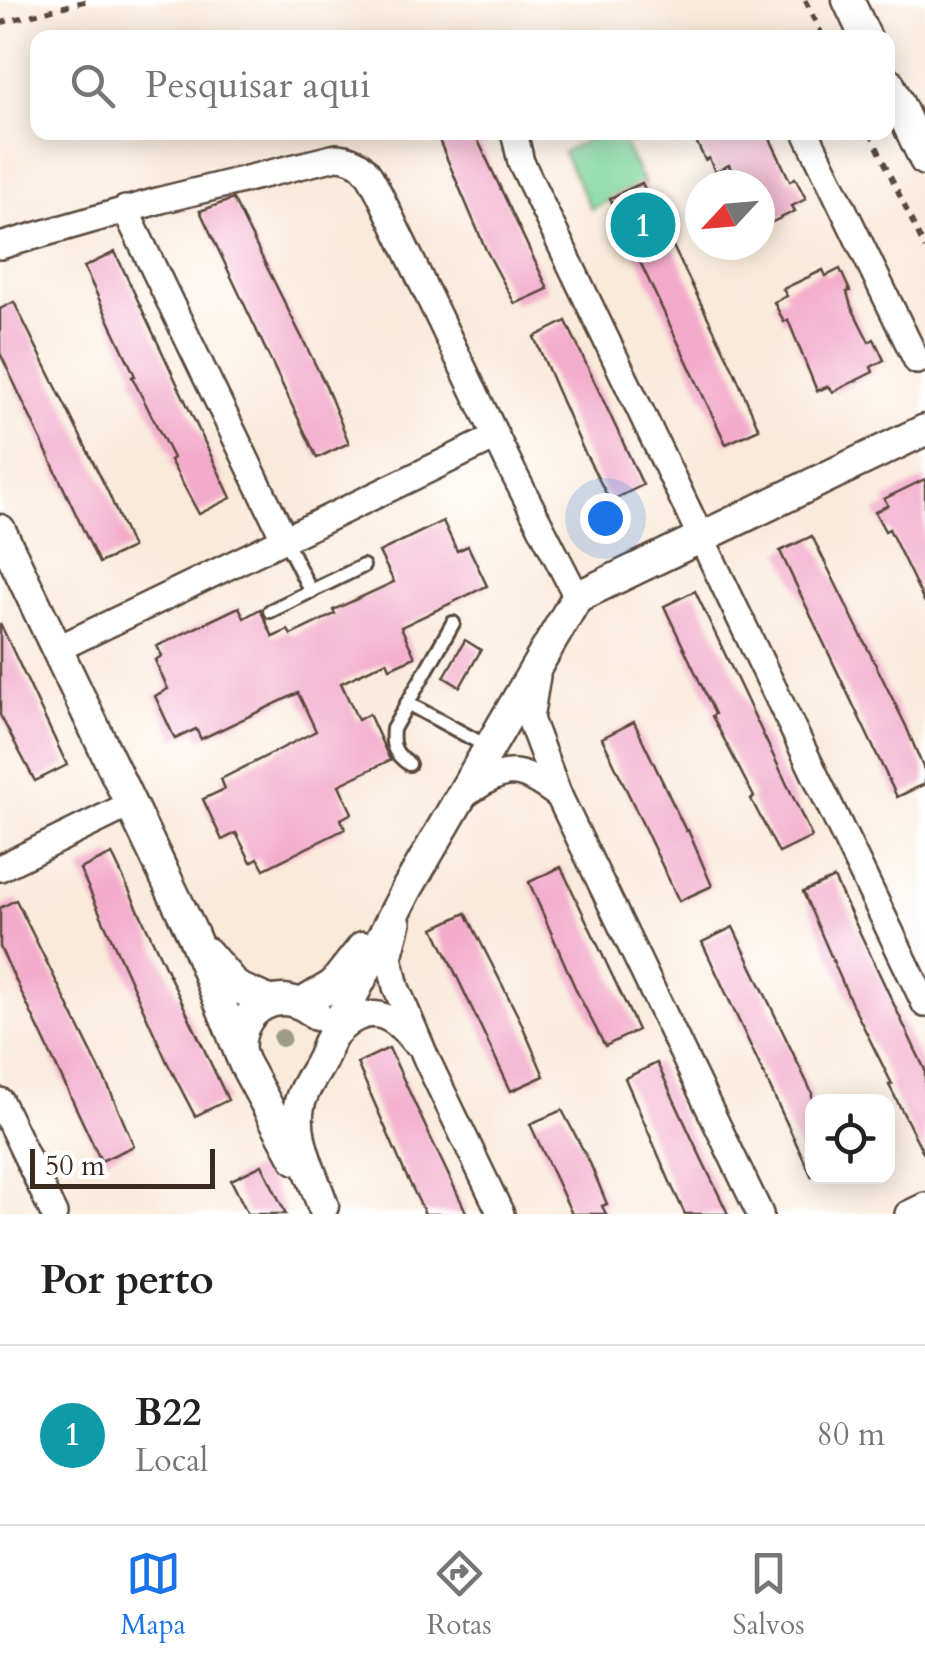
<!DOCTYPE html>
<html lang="pt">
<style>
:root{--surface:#fff;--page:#f6f6f6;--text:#222;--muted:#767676;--line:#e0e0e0;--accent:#1a73e8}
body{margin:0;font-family:Cardo,serif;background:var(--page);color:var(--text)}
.controls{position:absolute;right:30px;bottom:30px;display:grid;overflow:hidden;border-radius:20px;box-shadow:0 5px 25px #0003}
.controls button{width:90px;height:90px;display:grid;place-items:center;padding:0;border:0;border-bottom:2px solid var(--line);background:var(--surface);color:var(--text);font:50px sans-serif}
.compass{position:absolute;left:685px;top:170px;width:90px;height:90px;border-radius:50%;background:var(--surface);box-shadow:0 5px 25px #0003;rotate:244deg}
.scale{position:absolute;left:30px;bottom:25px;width:185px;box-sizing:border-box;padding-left:10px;border:5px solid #3b2a1e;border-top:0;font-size:28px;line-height:35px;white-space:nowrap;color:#3b2a1e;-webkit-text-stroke:8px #fff;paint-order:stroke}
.you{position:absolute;left:605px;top:518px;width:35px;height:35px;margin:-25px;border:8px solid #fff;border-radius:50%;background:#1a73e8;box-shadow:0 0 0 15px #1a73e833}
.badge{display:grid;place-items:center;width:65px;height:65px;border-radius:50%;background:var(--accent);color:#fff;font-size:32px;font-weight:700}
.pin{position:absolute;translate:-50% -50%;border:5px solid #fff;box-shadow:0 2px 10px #0006}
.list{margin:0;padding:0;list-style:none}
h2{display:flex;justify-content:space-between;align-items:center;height:130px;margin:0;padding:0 40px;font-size:42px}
h2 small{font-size:32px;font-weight:400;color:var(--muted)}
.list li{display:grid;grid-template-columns:65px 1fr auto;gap:30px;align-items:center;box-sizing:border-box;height:180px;padding:0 40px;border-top:2px solid var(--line)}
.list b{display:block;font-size:38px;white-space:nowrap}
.list p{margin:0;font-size:32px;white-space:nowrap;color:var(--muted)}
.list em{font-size:32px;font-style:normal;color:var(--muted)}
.icon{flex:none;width:55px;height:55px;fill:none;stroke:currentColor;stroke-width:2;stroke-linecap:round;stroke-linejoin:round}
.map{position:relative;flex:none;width:925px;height:1214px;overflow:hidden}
.search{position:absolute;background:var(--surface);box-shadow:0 5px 25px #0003;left:30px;right:30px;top:30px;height:110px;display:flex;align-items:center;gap:25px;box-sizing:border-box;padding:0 35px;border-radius:20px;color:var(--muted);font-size:38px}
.sheet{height:310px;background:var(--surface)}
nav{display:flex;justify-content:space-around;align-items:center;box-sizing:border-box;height:140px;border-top:2px solid var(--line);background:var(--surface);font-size:28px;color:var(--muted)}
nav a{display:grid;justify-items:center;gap:5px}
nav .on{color:var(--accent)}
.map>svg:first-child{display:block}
.green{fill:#7ed69b;stroke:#5c805c;stroke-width:2.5}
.building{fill:#f3abcb}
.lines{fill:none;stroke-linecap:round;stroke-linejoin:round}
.service-casing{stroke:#58473a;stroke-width:18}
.minor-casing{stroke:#58473a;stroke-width:30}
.tertiary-casing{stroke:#58473a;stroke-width:35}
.path{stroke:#58473a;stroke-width:5;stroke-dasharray:8 8;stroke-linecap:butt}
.service{stroke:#fff;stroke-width:12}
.minor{stroke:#fff;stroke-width:25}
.tertiary{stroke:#fff;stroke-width:30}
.tree{fill:#9c9d88}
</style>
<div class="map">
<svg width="925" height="1214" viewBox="0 0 925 1214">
<rect width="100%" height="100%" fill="#fff"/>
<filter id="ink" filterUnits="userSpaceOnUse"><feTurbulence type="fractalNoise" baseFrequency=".01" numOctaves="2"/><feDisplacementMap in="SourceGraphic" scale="20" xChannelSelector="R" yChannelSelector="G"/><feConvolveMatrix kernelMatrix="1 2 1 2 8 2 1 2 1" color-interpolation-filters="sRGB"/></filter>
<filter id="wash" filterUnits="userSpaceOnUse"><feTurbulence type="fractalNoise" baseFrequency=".0048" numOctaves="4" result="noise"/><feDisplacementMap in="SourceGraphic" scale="40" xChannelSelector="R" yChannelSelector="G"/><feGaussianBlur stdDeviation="2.25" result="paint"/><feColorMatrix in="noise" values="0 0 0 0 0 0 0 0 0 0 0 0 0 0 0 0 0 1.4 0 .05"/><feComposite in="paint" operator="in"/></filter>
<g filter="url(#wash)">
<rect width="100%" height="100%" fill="#f9eada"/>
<path class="green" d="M602 133H618L644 184 591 209 563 152Z"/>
<g id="blocks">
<g class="building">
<path d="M454 132H474L548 289 515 304 486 250 439 140Z"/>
<path d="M713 132H767L790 181 795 178 806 199 792 206 795 211 760 228V185H739L729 165 715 172 709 158 705 160 696 141Z"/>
<path d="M642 183 735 373 759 429 726 444 610 198Z"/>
<path d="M233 199 326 386 349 443 317 458 200 211Z"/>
<path d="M115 252 231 498 199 514 170 460 173 458 132 377 135 376 84 267Z"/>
<path d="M840 269 850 291 847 292 851 306 869 342 874 339 884 360 871 367 873 372 833 392 829 386 817 391 788 320 784 322 774 302 787 296 783 289 823 270 826 276Z"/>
<path d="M14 302 108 492 132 548 99 563 0 353V309Z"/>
<path d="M566 321 643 485 610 501 582 447 534 337Z"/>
<path d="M925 479V603L889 529 885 531 875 512 888 505 884 499Z"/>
<path d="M443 521 457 551 468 546 487 586 401 627 415 657 390 668 387 661 341 683 358 720 369 714 390 760 339 785 352 813 341 819 345 829 264 869 258 858 251 862 236 833 222 840 203 799 225 789 221 779 316 731 298 693 201 739 196 729 175 739 155 696 168 689 155 660 162 656 157 646 239 607 244 618 260 609 273 637 288 630 291 635 335 614 333 610 394 582 379 552Z"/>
<path d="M812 536 906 726 925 772V784L897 797 780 551Z"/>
<path d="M695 591 812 837 779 853 751 799 754 797 712 716 715 714 664 606Z"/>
<path d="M0 623 67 765 35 781 0 715Z"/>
<path d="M465 640 481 650 460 687 444 677Z"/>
<path d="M634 722 686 831 688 830 712 886 679 901 602 738Z"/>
<path d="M112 854 228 1100 195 1116 167 1062 80 869Z"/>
<path d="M561 867 638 1030 605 1046 577 992 529 882Z"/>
<path d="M834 878 925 1070V1156L889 1085 892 1084 851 1002 803 892Z"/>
<path d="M16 900 110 1090 134 1146 101 1161 0 947V908Z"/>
<path d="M466 913 520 1020 544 1076 511 1091 434 928Z"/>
<path d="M733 927 812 1093V1177L702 942Z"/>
<path d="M389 1048 427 1130 467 1214H425L405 1173 357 1063Z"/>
<path d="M657 1063 695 1145 728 1214H685L673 1189 625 1078Z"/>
<path d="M562 1110 590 1163 607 1204 602 1206 606 1214H572L530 1124Z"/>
<path d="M262 1165 286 1214H248L231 1180Z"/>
</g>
</g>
</g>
<g filter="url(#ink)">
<use href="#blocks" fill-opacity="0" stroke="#58473a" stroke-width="2.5"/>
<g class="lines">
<g class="service-casing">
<g id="service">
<path d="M285 540 311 592"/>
<path d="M270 611 363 566"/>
<path d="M407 703 488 747"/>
<path d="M409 764C395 754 391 747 393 729L453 623"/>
</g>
</g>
<g class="minor-casing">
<g id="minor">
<path d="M514 132 521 162 925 1004"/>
<path d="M806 132 917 361"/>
<path d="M125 209 285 540"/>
<path d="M0 246 161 200 336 157C361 158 369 172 379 193L513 472 577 597"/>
<path d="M57 649 496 437"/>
<path d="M537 676 530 719 559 796 760 1214"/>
<path d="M463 796C507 766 515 764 559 796"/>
<path d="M0 868 131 804"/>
<path d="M398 923 389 957 396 987 426 1058 501 1214"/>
<path d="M333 1038C362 1004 388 1008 414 1042"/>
<path d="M0 1101 54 1214"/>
<path d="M908 1214 925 1206"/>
</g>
</g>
<g class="tertiary-casing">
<g id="tertiary">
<path d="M848 0 866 38"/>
<path d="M888 82 925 160"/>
<path d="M0 530 193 935 244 1063 296 1159"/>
<path d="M207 953 236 987 269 1001"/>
<path d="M303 1003 333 985 363 947"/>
<path d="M240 1053C235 1008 283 982 316 1015"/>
<path d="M323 1206C312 1173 288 1130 302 1096 309 1077 323 1065 327 1045L407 889 577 597 925 430"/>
</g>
</g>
<g class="path">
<path d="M805 0 824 38"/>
<path d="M0 23 90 0"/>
<path d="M870 132 925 249"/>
</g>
<use href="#service" class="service"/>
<use href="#minor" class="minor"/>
<use href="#tertiary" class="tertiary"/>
</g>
<circle class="tree" cx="282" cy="1038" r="9"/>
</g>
</svg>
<div class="controls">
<button><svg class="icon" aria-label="locate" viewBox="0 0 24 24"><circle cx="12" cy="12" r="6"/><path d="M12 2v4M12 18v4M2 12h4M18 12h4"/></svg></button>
</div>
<svg class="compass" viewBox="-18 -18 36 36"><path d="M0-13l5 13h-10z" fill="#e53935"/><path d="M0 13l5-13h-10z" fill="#767676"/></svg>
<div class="scale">50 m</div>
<div class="you"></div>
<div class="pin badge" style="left:643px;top:225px;background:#0f9aa8">1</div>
<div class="search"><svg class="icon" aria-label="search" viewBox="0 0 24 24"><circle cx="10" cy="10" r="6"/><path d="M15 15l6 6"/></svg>Pesquisar aqui</div>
</div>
<section class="sheet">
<h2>Por perto<small></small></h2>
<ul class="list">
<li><span class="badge" style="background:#0f9aa8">1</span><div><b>B22</b><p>Local</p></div><em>80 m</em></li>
</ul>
</section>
<nav>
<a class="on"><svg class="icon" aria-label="map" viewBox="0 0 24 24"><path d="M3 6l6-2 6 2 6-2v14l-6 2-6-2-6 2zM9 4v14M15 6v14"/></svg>Mapa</a>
<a><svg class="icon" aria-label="directions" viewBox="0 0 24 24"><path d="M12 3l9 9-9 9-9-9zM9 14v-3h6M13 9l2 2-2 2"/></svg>Rotas</a>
<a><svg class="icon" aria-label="saved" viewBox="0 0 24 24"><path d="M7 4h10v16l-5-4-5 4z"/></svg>Salvos</a>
</nav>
